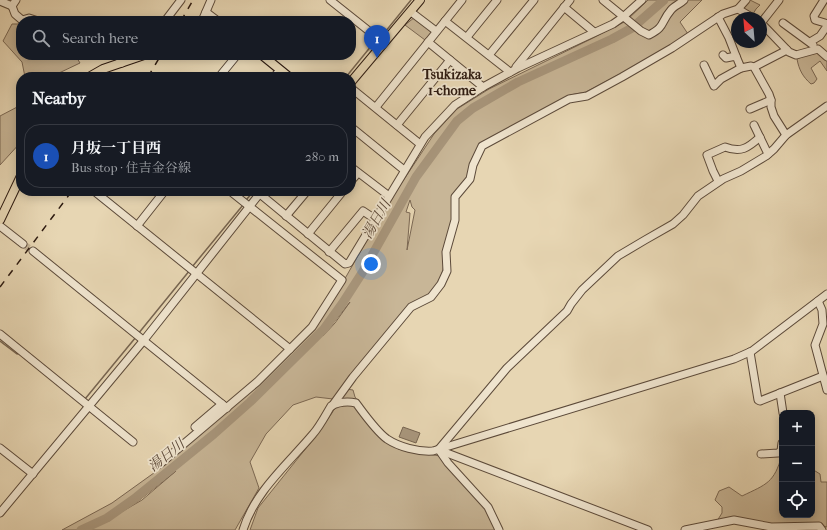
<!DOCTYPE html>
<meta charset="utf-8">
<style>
:root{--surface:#171b24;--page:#20242c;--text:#f1f3f6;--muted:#9ea1a6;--line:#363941;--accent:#7c3aed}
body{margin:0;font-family:"IM FELL French Canon","Noto Serif JP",serif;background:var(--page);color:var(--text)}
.controls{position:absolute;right:12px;bottom:12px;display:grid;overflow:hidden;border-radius:8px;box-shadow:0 2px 10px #0003}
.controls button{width:36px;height:36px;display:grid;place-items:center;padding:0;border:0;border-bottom:1px solid var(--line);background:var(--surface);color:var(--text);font:20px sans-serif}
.compass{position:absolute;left:731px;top:12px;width:36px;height:36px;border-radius:50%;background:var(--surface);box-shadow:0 2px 10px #0003;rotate:334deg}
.you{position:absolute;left:371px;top:264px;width:14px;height:14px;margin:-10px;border:3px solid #fff;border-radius:50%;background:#1a73e8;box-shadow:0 0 0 6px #1a73e833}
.badge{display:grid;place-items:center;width:26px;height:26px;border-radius:50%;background:var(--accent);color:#fff;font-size:13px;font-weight:700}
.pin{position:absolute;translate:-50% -33px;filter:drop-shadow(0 1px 2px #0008)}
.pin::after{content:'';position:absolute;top:21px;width:14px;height:12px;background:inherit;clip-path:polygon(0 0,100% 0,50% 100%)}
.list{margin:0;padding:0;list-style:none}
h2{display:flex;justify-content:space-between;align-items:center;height:52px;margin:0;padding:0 16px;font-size:17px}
h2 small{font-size:13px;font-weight:400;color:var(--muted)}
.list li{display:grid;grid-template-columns:26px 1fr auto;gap:12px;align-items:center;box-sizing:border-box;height:64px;margin:0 8px 8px;padding:0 8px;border:1px solid var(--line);border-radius:16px}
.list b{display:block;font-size:15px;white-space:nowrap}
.list p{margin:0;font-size:13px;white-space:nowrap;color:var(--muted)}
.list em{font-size:13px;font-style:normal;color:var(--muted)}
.icon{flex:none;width:22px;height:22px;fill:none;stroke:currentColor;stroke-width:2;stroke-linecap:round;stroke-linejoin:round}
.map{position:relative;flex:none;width:827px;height:530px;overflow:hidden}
.search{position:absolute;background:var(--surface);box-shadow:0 2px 10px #0003;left:16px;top:16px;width:340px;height:44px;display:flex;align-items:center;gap:10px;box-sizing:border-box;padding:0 14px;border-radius:16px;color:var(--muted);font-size:15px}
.panel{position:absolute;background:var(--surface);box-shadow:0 2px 10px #0003;left:16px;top:72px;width:340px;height:124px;border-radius:16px}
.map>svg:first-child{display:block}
.green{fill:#c8b697;stroke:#7b6854;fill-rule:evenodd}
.water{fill:#a8967c;stroke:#776551}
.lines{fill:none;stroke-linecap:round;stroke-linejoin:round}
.stream{stroke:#776551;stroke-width:1.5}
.river{stroke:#a8967c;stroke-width:9}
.minor-tunnel{stroke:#c2b193;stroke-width:7;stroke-dasharray:7 3.5;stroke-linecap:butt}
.minor-casing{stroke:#5c4a3a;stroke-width:9}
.major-casing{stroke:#2e1b11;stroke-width:10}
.minor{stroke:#efe4ce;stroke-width:7}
.major{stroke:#e7d6b3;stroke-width:8}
.rail{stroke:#2e1b11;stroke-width:1.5;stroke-dasharray:7 7;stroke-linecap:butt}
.labels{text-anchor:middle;stroke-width:3.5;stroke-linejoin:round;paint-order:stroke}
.neighbourhood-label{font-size:14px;font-weight:bold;fill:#2e1b11;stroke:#efe4ce}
.water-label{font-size:14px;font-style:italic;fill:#594636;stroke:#efe4ce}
</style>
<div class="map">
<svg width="827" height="530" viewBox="0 0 827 530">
<rect width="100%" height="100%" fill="#e7d6b3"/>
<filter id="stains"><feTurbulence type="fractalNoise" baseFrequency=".005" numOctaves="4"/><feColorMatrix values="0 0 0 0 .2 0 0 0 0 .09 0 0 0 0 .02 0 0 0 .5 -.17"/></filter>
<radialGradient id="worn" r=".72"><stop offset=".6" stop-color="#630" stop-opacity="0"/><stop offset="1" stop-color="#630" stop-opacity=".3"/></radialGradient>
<g class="green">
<path d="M648 0H702L680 22 688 34 648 59 586 92 570 95 482 143 469 176 461 186 448 234 443 270 438 284 428 295 410 304 333 399 316 397 293 405 266 434 250 462 259 488 235 530H90L97 525 87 530H62L112 503 165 465 227 411 296 346 343 282 387 205 434 134 457 109 489 89 593 38 626 21ZM410 200 412 207 415 210 407 250 410 213 406 212ZM350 302 335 323 323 336ZM176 471 142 500 118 514 137 502Z"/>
<path d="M750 0 760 5 756 9 753 14 751 12 748 13 742 8Z"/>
<path d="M415 17 432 32 425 40 405 25Z"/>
<path d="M12 24H21V55H75L80 63 59 73 60 77H25L22 62 3 41Z"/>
<path d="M816 50 827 60V71L820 61 811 68 817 79 814 83 811 84C803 77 799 70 797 59Z"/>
<path d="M21 105V142L0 165V116Z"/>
<path d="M346 389 353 390 355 397 383 435 398 449 440 456 483 505 497 530H250L258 508 315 437 332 413Z"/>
<path d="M782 455V515H812V469L820 474 821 482H827V527L814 524 805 526 717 521 722 513V507L715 500 719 491 729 487 742 496C767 484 774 483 782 455Z"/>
</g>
<path class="water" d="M403 427 420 433 416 443 399 437Z"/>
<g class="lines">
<g class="stream">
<path d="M381 37 411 0"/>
<path d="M346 77 372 45 378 42"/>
<path d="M246 200 254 191"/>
<path d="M192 267 243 205"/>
<path d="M138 334 190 270"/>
<path d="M0 341 17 354 19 353"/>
<path d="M85 399 136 337"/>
</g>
<path class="river" d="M81 530 107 518 134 499 214 434 250 402 324 329 342 304 362 273 416 177 457 121 473 108 518 82 612 39 632 28 664 0"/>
<path class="minor-tunnel" d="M23 244 33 251"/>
<g class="minor-casing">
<g id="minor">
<path d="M16 0 12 6 15 14 22 20 29 18 38 21"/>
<path d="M330 0 384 43"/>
<path d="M603 0 641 31 649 35C666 26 660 23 671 10 674 6 680 4 684 0"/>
<path d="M0 1 12 6"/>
<path d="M564 7 594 32"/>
<path d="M738 9 753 18"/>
<path d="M206 12 218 21"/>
<path d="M411 12 436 31"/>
<path d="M718 17 729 38 736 56"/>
<path d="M165 21 181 0"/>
<path d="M202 21 211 0"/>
<path d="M445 21 510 72"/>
<path d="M761 23 789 52 796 55 818 49 827 57"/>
<path d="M761 23 779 0"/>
<path d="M783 23 813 45"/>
<path d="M467 37 497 0"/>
<path d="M428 42 483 87"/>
<path d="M810 42 820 36 827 26 825 23 815 20 814 16 824 0"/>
<path d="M489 55 534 0"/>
<path d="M723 55 726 58 736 56 741 68 751 66 754 67 769 94 771 100V107L774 116 786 135"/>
<path d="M122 63 120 60 126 55"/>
<path d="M704 65 714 86 721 79 741 68"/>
<path d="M516 67 570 0"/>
<path d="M754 67 787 50"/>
<path d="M219 77 237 55"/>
<path d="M274 77 280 70"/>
<path d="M351 88 420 144"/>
<path d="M376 107 462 0"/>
<path d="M750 109 771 100"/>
<path d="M397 125 450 60"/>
<path d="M754 125 768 154"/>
<path d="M351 127 404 170"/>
<path d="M351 167 389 196"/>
<path d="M351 181 358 173"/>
<path d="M718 181 713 171 707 155 725 147C741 153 748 148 760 137"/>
<path d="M94 191 290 349"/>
<path d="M260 194 345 264 349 263 425 137 455 105 483 87 518 68 613 24 623 17 642 0"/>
<path d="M286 216 307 191"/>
<path d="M0 226 23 244"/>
<path d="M137 226 163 193"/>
<path d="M308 234 343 191"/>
<path d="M33 251 227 408"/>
<path d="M329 252 363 211 375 219"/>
<path d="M818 301 822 310 823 324 815 345 827 390"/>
<path d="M0 334 133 442"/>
<path d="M750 352 758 400 760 401 823 376"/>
<path d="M780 393 783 413"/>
<path d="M332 406 353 377 411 307 431 297 441 284 447 271 446 252 455 220V197L470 179 473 165 482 146 569 99 587 96 622 77 672 48 723 14 738 9 746 0"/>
<path d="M195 427 222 404"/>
<path d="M0 448 33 474"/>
<path d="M439 449 507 368 567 311 571 304 582 290 618 256 645 240 673 224 683 215 698 196 723 179 741 171 766 156 774 149 786 135 827 106"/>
<path d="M439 450 648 530"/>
<path d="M439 450 448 463 488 507 499 530"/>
<path d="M761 454 778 453 781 451 782 443"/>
<path d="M160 464 257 382 312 327 342 280 230 191"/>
<path d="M0 513 144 340 261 192"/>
<path d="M243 530C255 491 288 464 313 434 320 426 325 416 331 406 339 402 347 401 356 403 365 415 376 431 387 439 399 447 418 452 433 451L734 359 752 351 827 294"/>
<path d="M685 530 734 520 771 527 819 526 822 530"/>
</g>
</g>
<g class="major-casing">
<g id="major">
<path d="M262 55 289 77"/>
<path d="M89 77 103 69 144 55"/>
<path d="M351 82 420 0"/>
<path d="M0 220 21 176"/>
</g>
</g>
<use href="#minor" class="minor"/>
<use href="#major" class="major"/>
<g class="rail">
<path d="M181 21 193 0"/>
<path d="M148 77 161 55"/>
<path d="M0 287 72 191"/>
</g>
</g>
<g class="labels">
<g class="neighbourhood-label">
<text x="452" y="79">Tsukizaka<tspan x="452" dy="16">1-chome</tspan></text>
</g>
<g class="water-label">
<text transform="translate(376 219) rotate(-60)" y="5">湯日川</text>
<text transform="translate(166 455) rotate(-39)" y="5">湯日川</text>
</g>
</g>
<rect width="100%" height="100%" filter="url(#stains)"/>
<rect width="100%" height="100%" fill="url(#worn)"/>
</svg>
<div class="controls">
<button>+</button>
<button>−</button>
<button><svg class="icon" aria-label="locate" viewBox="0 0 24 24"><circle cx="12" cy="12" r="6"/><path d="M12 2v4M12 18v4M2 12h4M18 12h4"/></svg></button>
</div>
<svg class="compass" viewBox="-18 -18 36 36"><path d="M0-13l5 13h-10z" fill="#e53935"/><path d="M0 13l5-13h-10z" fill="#9ea1a6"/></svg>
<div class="you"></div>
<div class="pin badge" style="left:377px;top:58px;background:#1a4fb4">1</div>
<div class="search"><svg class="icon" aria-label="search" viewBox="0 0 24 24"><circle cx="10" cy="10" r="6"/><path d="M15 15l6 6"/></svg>Search here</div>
<section class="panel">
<h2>Nearby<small></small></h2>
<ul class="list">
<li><span class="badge" style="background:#1a4fb4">1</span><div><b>月坂一丁目西</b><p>Bus stop · 住吉金谷線</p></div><em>280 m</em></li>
</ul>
</section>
</div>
